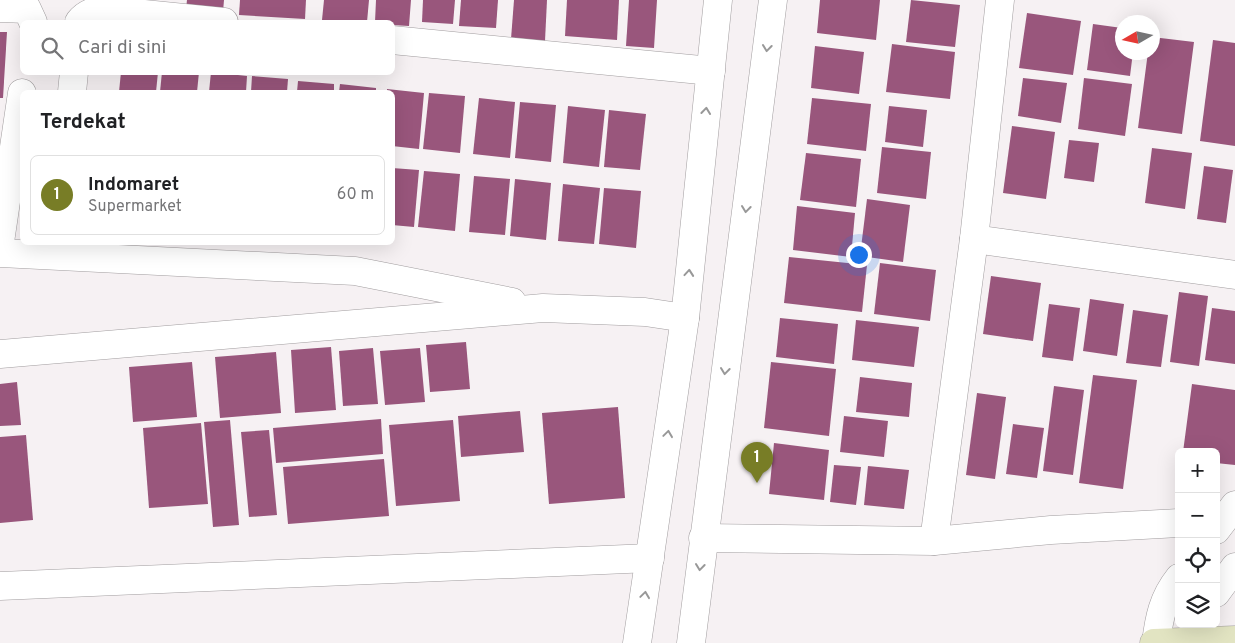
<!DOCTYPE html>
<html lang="id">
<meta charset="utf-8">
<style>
:root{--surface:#fff;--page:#f6f6f6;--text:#202124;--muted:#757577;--line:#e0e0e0;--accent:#787d26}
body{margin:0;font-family:Overpass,sans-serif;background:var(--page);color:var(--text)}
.controls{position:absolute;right:15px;bottom:15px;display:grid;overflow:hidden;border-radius:8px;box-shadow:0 5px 20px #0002}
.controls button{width:45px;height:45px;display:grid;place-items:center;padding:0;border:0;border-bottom:1px solid var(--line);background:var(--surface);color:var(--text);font:25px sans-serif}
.compass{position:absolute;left:1115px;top:15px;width:45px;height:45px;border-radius:50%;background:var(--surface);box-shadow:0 5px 20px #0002;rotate:261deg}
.you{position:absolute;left:858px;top:254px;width:18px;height:18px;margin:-12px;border:4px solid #fff;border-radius:50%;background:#1a73e8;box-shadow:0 0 0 8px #1a73e833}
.badge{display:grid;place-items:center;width:32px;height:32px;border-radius:50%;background:var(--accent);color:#fff;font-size:16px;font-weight:700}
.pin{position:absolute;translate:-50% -41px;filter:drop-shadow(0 1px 2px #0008)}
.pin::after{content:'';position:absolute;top:26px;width:18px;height:15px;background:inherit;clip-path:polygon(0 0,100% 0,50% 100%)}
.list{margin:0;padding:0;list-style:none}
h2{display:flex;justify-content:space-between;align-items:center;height:65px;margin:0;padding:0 20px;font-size:21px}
h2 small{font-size:16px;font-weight:400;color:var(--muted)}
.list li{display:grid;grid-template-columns:32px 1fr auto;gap:15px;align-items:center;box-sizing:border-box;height:80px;margin:0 10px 10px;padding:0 10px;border:1px solid var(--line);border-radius:8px}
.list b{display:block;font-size:19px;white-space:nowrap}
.list p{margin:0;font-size:16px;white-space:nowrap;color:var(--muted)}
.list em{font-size:16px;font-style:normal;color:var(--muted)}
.icon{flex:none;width:28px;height:28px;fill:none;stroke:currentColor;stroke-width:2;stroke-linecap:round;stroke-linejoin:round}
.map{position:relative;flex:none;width:1235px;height:643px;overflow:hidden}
.search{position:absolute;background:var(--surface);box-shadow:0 5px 20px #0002;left:20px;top:20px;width:375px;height:55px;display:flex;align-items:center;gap:12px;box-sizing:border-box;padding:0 18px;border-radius:8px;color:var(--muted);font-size:19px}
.panel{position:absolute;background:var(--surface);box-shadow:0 5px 20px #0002;left:20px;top:90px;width:375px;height:155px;border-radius:8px}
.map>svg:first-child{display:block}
.building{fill:#99567c}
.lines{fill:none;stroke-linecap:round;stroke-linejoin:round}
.street-casing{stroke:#a19d9f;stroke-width:29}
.secondary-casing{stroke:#a19d9f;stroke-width:29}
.street{stroke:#fff;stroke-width:28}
.secondary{stroke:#e2e4c2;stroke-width:28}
.oneway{stroke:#989898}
</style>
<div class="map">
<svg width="1235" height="643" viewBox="0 0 1235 643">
<rect width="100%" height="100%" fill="#f6f1f3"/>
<g class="building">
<path d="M187 0H224L223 12 186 9Z"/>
<path d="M240 0H306L305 19 239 15Z"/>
<path d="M324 0H369L367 22 322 20Z"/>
<path d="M376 0H411L409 26 392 25V22H375Z"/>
<path d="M423 0H455L453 24 422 22Z"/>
<path d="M461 0H498L496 28 459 26Z"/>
<path d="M514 0H547L545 41 511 39Z"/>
<path d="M567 0H619L617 40 565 36Z"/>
<path d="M629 0H657L654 48 626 46Z"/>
<path d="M820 0H880L876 40 817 33Z"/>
<path d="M911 0 960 5 955 47 906 42Z"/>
<path d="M1027 13 1081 21 1073 75 1019 68Z"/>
<path d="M1093 24 1122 28V52H1133L1130 76 1087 70Z"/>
<path d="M0 32H7L3 98H0Z"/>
<path d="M1152 37 1194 42 1182 134 1138 128 1148 52H1152Z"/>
<path d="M1213 40 1235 43V146L1200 141Z"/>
<path d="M892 44 955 52 950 99 886 92Z"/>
<path d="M815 46 864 52 859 94 811 88Z"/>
<path d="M121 72H158L156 92H119Z"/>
<path d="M162 72H199L197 92H160Z"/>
<path d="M211 72 247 76 246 92H209Z"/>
<path d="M252 76 288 79 287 92H251Z"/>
<path d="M1023 78 1067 83 1061 123 1018 116Z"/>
<path d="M1084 78 1132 84 1125 136 1078 129Z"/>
<path d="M298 81 334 84V92H297Z"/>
<path d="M340 84 376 88V92H339Z"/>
<path d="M387 89 424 93 419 149 392 146V92H387Z"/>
<path d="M429 93 465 96 460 153 423 149Z"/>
<path d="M479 98 515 102 510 158 473 154Z"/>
<path d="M812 98 871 104 866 151 807 144Z"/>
<path d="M520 102 556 105 551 162 515 158Z"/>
<path d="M568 106 605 110 599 167 563 163Z"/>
<path d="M889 106 927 110 923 147 885 142Z"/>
<path d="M609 110 646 114 640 170 604 167Z"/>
<path d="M1012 126 1055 132 1046 199 1003 193Z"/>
<path d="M1069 140 1099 143 1094 182 1064 178Z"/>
<path d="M882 147 931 152 926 199 877 193Z"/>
<path d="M1152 148 1192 153 1185 209 1145 203Z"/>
<path d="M806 153 861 159 856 207 800 200Z"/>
<path d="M1204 166 1233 170 1226 223 1197 219Z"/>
<path d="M392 168 419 170 414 227 392 225Z"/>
<path d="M424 171 460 174 455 231 418 227Z"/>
<path d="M474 176 510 179 505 235 469 232Z"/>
<path d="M515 179 551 183 546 240 510 236Z"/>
<path d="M563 184 600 188 594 244 558 241Z"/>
<path d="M604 188 641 191 636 248 599 244Z"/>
<path d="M867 199 910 205 903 262 860 256Z"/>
<path d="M797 206 855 213 851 257 793 250Z"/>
<path d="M789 257 867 265 862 312 784 303Z"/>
<path d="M880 263 936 270 930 321 874 314Z"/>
<path d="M991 276 1041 283 1033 341 983 334Z"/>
<path d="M1179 292 1208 296 1199 366 1170 362Z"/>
<path d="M1090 299 1124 304 1117 356 1083 351Z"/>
<path d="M1049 304 1080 308 1073 361 1042 357Z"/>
<path d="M1212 308 1235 311V364L1205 360Z"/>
<path d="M1133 310 1168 315 1161 367 1126 363Z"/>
<path d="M780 318 838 324 834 364 776 357Z"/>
<path d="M856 320 919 327 914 367 852 360Z"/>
<path d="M466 342 470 389 430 392 426 345Z"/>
<path d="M331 347 336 410 295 413 291 350Z"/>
<path d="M373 348 378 404 343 406 339 351Z"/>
<path d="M420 348 425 402 385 405 380 351Z"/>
<path d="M276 352 281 413 220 418 215 357Z"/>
<path d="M192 362 197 417 133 422 129 367Z"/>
<path d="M771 362 836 369 829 436 764 428Z"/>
<path d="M1093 375 1137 380 1123 489 1079 483Z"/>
<path d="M860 377 912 383 909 417 856 412Z"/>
<path d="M17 382 21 425 0 426V384Z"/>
<path d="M1192 384 1235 390V465L1216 463V452H1183Z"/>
<path d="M1054 386 1084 390 1073 475 1043 471Z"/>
<path d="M977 393 1006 397 995 479 966 475Z"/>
<path d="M618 407 625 498 549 504 542 413Z"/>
<path d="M520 411 524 452 461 457 458 416Z"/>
<path d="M844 416 888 421 884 457 840 452Z"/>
<path d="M381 419 383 454 276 463 273 428Z"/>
<path d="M230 420 239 525 213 527 204 422Z"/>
<path d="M453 420 460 501 396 506 389 425Z"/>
<path d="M201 423 208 504 149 508 143 428Z"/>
<path d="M1013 424 1044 428 1037 478 1006 474Z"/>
<path d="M269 430 277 515 249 517 241 432Z"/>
<path d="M26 435 33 520 0 523V437Z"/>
<path d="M774 443 829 450 824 500 769 494Z"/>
<path d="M384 459 389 516 288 524 283 467Z"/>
<path d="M834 465 861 467 856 505 830 502Z"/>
<path d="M868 466 909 470 904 509 864 505Z"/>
</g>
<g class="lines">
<g class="street-casing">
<g id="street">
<path d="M0 8 27 9 33 22"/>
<path d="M79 22C86 13 94 11 105 10L224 22"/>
<path d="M392 40 711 71"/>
<path d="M72 92 74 72"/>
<path d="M974 239 1235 275"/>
<path d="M0 242 22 93"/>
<path d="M0 253 355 271 512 302"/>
<path d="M0 354 543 308 645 312 685 318"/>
<path d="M1216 530 1235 505"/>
<path d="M703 538 934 541 1051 530 1179 523"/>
<path d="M934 541 974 239 1000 0"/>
<path d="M0 586 650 558"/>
<path d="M1216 593 1235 567"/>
<path d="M637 643 685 318 718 0"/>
<path d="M691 643 773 0"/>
<path d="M1156 643C1159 618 1163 598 1179 578"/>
</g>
</g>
<g class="secondary-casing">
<path id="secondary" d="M1154 643 1235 640"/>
</g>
<use href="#street" class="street"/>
<use href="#secondary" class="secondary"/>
</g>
<defs><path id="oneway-chevron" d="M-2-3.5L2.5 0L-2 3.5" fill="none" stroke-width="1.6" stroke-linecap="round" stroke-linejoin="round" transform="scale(1.25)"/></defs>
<g class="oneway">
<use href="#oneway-chevron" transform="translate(767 48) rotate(97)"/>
<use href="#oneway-chevron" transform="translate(706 111) rotate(-84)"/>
<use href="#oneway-chevron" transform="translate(746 209) rotate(97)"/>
<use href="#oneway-chevron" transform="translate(689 273) rotate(-85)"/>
<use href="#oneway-chevron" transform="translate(725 371) rotate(97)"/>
<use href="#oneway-chevron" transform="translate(668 434) rotate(-82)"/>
<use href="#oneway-chevron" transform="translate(700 567) rotate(97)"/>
<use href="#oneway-chevron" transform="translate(645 595) rotate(-82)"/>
</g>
</svg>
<div class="controls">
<button>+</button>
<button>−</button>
<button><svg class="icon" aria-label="locate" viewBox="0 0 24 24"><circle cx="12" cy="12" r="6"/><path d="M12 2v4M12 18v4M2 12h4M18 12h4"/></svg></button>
<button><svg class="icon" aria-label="layers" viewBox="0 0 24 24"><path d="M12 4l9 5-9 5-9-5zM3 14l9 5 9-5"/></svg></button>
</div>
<svg class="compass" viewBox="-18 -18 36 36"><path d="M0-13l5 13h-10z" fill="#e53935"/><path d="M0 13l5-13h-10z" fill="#757577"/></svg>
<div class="you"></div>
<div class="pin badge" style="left:757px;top:483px">1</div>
<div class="search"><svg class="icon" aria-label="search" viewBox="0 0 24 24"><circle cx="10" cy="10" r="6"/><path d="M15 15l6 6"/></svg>Cari di sini</div>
<section class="panel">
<h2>Terdekat<small></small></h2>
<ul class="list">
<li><span class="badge">1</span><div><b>Indomaret</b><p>Supermarket</p></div><em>60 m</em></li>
</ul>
</section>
</div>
